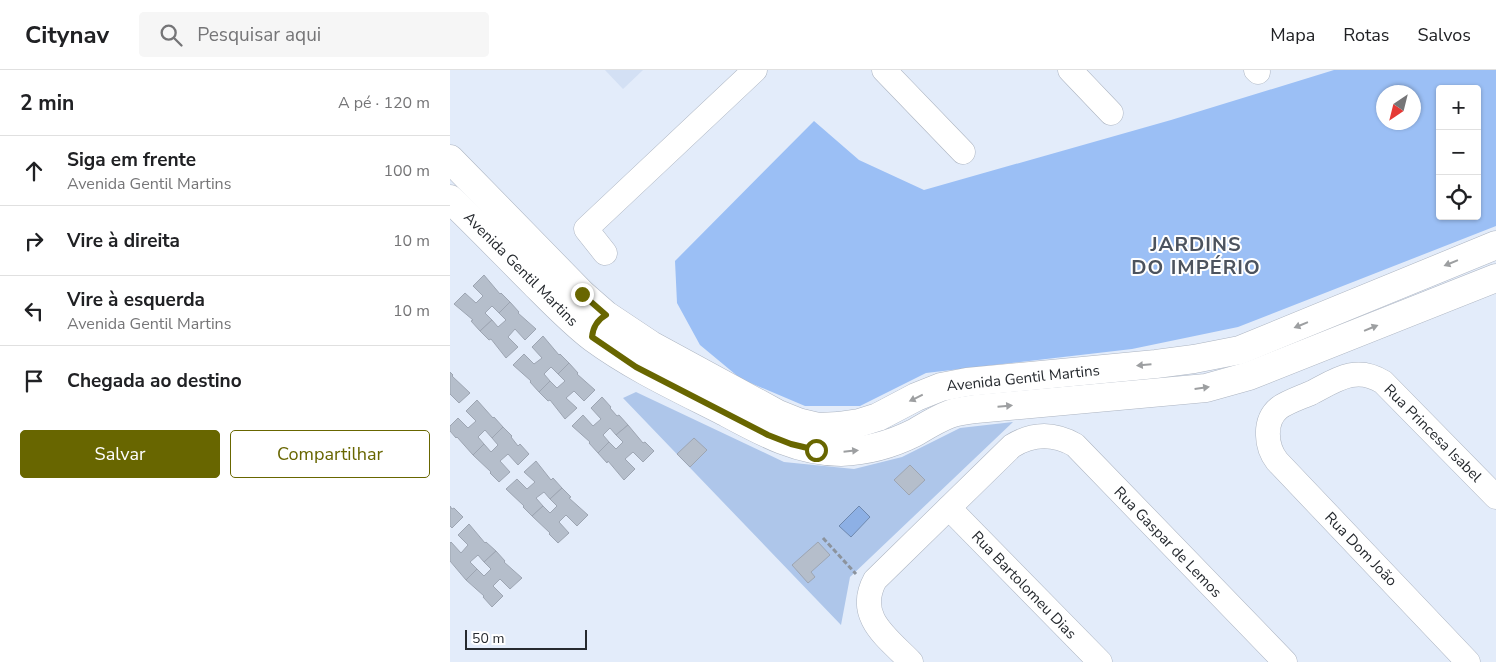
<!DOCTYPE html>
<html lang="pt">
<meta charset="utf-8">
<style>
:root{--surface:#fff;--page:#f6f6f6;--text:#202124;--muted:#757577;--line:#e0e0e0;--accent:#686600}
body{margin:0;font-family:"Nunito Sans",sans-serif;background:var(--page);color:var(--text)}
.controls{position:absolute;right:15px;top:15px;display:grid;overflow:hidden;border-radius:5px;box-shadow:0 1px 4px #0004}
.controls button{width:45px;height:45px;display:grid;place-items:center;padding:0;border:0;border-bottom:1px solid var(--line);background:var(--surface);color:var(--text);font:25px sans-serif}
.compass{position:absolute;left:926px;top:15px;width:45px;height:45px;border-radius:50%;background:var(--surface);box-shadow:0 1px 4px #0004;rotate:215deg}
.scale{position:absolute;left:15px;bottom:12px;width:122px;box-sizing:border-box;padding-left:5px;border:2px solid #262a2f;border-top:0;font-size:14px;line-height:18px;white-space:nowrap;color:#262a2f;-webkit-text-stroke:4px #fff;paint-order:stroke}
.stop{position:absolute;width:15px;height:15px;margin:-11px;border:4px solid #686600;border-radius:50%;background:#fff}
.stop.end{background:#686600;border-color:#fff;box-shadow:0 1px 5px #0008}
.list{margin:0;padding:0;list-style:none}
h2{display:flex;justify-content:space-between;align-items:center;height:65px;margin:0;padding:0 20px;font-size:21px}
h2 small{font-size:16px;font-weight:400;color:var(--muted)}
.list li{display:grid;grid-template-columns:32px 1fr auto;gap:15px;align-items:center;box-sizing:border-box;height:70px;padding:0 20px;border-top:1px solid var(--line)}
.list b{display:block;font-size:19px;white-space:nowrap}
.list p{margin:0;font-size:16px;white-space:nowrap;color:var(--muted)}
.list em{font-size:16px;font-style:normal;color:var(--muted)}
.actions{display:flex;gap:10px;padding:15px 20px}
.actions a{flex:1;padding:11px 0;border:1px solid var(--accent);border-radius:5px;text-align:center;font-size:18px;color:var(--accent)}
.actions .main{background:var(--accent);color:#fff}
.icon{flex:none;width:28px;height:28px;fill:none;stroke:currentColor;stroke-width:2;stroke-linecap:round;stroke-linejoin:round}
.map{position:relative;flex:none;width:1046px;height:592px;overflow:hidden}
header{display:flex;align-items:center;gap:30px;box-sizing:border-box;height:70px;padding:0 25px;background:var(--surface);border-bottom:1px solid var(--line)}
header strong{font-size:24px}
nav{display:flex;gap:28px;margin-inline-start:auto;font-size:18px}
.search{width:350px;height:45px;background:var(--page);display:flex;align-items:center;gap:12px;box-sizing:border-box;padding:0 18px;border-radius:5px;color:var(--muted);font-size:19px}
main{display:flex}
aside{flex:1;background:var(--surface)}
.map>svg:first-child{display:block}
.built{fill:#d3e0f4}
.green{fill:#aec6ea}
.forest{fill:#9bbff5;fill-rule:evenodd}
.water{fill:#8db0e5;stroke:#6e88ae}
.building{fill:#b5becb;stroke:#9da5b2}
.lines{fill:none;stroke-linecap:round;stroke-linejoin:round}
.minor-casing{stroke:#acb4c1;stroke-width:25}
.major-casing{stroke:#acb4c1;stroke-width:29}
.path{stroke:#8c939d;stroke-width:3;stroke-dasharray:5 2.5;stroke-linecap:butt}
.minor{stroke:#fff;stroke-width:24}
.major{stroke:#fff;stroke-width:28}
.oneway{fill:#9d9fa1}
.route{stroke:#686600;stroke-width:6}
.labels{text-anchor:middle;stroke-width:4;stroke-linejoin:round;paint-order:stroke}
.street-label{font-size:15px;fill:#262a2f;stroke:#fff}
.district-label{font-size:20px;font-weight:bold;letter-spacing:1px;fill:#4c535e;stroke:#fff}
</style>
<header>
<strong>Citynav</strong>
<div class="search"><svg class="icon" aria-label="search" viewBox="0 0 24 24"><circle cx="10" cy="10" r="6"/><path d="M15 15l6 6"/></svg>Pesquisar aqui</div>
<nav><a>Mapa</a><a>Rotas</a><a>Salvos</a></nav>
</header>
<main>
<aside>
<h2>2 min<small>A pé · 120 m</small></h2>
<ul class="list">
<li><svg class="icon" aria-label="ahead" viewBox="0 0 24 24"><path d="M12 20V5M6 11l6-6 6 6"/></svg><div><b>Siga em frente</b><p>Avenida Gentil Martins</p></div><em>100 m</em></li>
<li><svg class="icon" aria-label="right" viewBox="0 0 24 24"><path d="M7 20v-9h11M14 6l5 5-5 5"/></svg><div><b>Vire à direita</b></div><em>10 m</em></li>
<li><svg class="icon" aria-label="left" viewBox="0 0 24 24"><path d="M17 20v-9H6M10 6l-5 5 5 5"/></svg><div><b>Vire à esquerda</b><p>Avenida Gentil Martins</p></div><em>10 m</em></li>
<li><svg class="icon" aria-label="arrive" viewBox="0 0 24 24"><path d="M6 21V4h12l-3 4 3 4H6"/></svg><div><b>Chegada ao destino</b></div></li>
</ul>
<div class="actions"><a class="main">Salvar</a><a>Compartilhar</a></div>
</aside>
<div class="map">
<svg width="1046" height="592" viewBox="0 0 1046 592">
<rect width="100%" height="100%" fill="#e3ecfa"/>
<path class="built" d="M155 0H193L173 19Z"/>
<path class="green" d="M186 322 334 392 404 399 452 387 510 358 563 352 400 507 391 555 173 328Z"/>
<path class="forest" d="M884 0H1046V156L788 257 682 279 476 303 410 336H355L291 309 250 275 227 233 225 191 364 51 409 90 474 120 721 50ZM990 19H1027V146H990ZM934 22H964V52H934Z"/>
<path class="water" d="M409 436 420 447 401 467 389 456Z"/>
<g class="building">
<path d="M34 205 50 224 51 223 60 232 49 243 42 236 35 243 42 250 30 261 21 251 23 250 4 234 15 223 26 233 33 226 23 216Z"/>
<path d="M60 232 69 242 68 243 86 259 75 270 65 259 58 267 68 277 56 288 41 269 39 270 30 261 42 250 48 257 56 250 49 243Z"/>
<path d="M93 266 109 285 110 284 119 293 108 304 101 297 94 304 100 311 89 322 80 312 81 311 63 295 74 284 84 294 92 288 82 277Z"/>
<path d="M119 293 128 303 127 304 145 320 134 331 124 321 116 328 127 338 115 349 100 330 98 331 89 322 100 311 107 318 115 311 108 304Z"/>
<path d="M0 302 3 305 2 306 20 323 9 333 0 324Z"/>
<path d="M152 327 161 337 160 338 167 346 169 345 178 355 166 365 160 358 153 365 159 372 148 383 139 373 140 372 122 356 133 345 143 356 151 349 141 338Z"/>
<path d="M27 330 43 348 44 347 53 357 42 368 35 360 28 367 34 374 23 385 7 367 6 368 0 361V356L8 348 18 358 26 351 16 341Z"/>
<path d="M178 355 193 373 195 372 204 381 193 392 183 382 175 389 185 399 174 410 158 391 157 393 148 383 159 372 166 379 173 372 166 365Z"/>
<path d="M53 357 62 366 61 367 68 376 70 374 79 384 68 395 58 384 50 391 60 402 49 412 40 403 41 402 23 385 34 374 41 382 48 375 42 368Z"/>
<path d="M244 368 257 380 240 397 227 384Z"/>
<path d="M86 391 101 410 103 408 112 418 100 429 94 422 86 428 93 436 82 446 73 437 74 436 56 419 67 409 77 419 85 412 74 402Z"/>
<path d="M460 395 475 410 459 425 444 410Z"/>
<path d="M112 418 121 427 119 428 138 445 127 456 116 445 109 452 119 463 108 473 99 464 100 463 82 446 93 436 100 443 107 436 100 429Z"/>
<path d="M0 436 2 439 4 438 13 447 2 458 0 456Z"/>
<path d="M19 454 35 473 36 472 46 481 34 492 28 485 20 492 27 499 16 510 0 491V473L1 472 11 483 18 475 8 465Z"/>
<path d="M368 472 380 485 361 502 365 507 358 513 342 495Z"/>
<path d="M46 481 55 491 54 492 72 508 60 519 50 509 43 516 53 526 42 537 33 527 34 526 16 510 27 499 34 506 41 499 34 492Z"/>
</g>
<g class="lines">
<g class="minor-casing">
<g id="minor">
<path d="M434 0 513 82"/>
<path d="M620 0 661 43"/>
<path d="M806 0 808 2"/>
<path d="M155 183 136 159 305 0"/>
<path d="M499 438 650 592"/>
<path d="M461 592C438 568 405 547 425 510L562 376C583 363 604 363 625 375L835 592"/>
<path d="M1018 592 827 391C816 377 813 351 829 338 837 332 852 327 861 323 886 310 906 295 933 312L1046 427"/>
</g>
</g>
<g class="major-casing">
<g id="major">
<path d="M0 89 132 224 156 245 201 275 328 344 348 352 369 357 388 356 409 353 428 347 466 327 491 317 517 312 706 294 744 289 790 280 1046 175"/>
<path d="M0 129C28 156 55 184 83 212 102 231 121 251 143 268 184 298 230 319 275 342 312 362 348 382 391 382 416 381 442 374 464 363 476 356 487 349 500 344 509 341 518 340 526 339L756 318 799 306 1046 208"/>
</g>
</g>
<path class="path" d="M373 468 406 504"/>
<use href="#minor" class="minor"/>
<use href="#major" class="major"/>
</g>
<defs><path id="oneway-solid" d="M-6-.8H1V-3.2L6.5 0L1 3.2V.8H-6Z" transform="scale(1.25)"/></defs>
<g class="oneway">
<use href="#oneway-solid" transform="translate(1001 193) rotate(158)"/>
<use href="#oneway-solid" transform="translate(851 255) rotate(158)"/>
<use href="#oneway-solid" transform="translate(921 258) rotate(-22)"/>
<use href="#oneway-solid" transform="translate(694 295) rotate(175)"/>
<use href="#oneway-solid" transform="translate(752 318) rotate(-8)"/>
<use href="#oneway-solid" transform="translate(466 328) rotate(154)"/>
<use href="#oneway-solid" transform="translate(555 336) rotate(-5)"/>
<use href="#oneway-solid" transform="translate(401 381) rotate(-6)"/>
</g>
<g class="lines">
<path class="route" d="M132 224 156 245C147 250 143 257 142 267L186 297 318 365 341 374 366 380"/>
</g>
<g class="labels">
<g class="street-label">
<text transform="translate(71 199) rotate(45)" y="5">Avenida Gentil Martins</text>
<text transform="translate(573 308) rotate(-6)" y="5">Avenida Gentil Martins</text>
<text transform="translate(983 363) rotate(45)" y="5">Rua Princesa Isabel</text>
<text transform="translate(718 472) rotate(46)" y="5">Rua Gaspar de Lemos</text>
<text transform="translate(911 479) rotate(46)" y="5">Rua Dom João</text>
<text transform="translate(574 515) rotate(46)" y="5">Rua Bartolomeu Dias</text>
</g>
<g class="district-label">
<text x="746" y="181">JARDINS<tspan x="746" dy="23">DO IMPÉRIO</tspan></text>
</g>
</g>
</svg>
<div class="controls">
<button>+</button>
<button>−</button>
<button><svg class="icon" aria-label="locate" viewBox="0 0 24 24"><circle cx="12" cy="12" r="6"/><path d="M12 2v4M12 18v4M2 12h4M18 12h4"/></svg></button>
</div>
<svg class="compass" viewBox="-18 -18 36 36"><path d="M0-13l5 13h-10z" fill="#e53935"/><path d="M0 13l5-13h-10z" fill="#757577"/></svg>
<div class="scale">50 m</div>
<div class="stop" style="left:366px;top:380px"></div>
<div class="stop end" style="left:132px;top:224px"></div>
</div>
</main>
